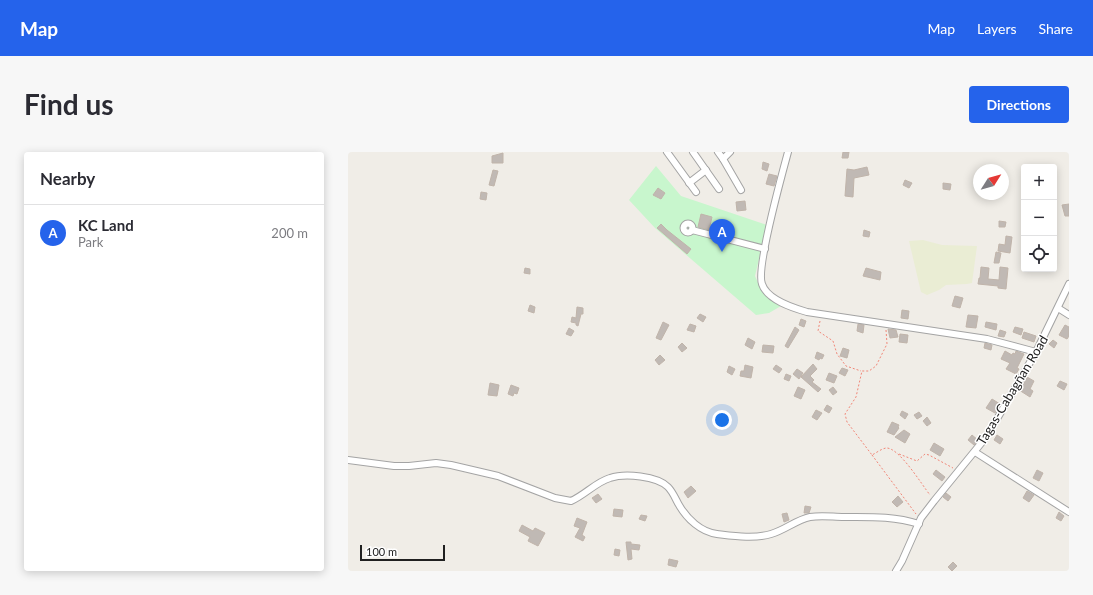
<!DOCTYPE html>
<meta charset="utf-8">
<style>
:root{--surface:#fff;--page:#f7f7f7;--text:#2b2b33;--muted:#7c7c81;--line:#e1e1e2;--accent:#2563eb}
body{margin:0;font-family:Lato,sans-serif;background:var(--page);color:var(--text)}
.controls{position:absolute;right:12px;top:12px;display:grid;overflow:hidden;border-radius:4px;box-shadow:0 2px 10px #0003}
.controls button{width:36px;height:36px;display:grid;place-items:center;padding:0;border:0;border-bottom:1px solid var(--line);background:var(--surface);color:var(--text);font:20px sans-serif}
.compass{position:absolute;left:625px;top:12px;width:36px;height:36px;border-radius:50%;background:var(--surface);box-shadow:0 2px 10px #0003;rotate:53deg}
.scale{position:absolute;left:12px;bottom:10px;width:85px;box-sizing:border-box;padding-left:4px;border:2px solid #202020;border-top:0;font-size:11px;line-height:14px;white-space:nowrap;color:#202020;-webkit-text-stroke:3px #fff;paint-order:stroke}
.you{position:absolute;left:374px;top:268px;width:14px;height:14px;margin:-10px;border:3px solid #fff;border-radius:50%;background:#1a73e8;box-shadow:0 0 0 6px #1a73e833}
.badge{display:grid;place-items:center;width:26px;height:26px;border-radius:50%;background:var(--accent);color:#fff;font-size:13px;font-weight:700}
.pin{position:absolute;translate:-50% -33px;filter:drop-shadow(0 1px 2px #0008)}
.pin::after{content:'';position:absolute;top:21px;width:14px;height:12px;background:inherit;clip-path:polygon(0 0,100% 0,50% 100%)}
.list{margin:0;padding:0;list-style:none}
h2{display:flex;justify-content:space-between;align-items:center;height:52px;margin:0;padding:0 16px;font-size:17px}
h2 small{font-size:13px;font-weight:400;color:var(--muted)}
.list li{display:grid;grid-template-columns:26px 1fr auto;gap:12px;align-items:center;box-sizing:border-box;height:56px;padding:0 16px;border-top:1px solid var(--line)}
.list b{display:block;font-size:15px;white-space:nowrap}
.list p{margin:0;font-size:13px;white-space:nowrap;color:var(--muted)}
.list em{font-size:13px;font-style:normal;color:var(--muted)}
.icon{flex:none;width:22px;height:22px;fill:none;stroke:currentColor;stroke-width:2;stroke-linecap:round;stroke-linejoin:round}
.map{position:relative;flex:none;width:721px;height:419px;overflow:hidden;border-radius:4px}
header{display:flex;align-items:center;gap:24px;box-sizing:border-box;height:56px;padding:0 20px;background:var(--accent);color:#fff}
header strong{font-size:19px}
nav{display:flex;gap:22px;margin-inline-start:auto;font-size:14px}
.intro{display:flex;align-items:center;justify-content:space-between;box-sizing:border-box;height:96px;padding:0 24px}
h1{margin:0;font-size:28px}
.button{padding:10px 18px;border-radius:4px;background:var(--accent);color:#fff;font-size:14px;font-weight:700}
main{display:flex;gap:24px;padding:0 24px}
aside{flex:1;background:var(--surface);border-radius:4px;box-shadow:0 2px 10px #0003}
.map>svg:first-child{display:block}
.farmland{fill:#eaedd4}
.park{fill:#c8f6cd}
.building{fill:#c0b9b4;stroke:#c0b4aa}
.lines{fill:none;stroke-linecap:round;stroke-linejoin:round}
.minor-casing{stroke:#a4a4a4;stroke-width:8}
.path{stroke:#f08778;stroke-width:1;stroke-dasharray:2 2;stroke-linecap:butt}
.minor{stroke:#fff;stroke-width:6}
.labels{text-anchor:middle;stroke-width:3;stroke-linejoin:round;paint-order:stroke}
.street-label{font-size:13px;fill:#202020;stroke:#fff}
</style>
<header>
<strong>Map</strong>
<nav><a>Map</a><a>Layers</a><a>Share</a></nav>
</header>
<div class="intro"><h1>Find us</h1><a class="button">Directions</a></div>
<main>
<aside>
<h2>Nearby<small></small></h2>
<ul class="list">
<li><span class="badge">A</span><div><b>KC Land</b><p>Park</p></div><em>200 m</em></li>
</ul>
</aside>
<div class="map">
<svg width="721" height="419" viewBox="0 0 721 419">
<rect width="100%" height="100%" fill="#f0ede7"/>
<path class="farmland" d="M575 88 594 93 629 94 624 131 619 132 598 133 591 138 579 143 573 140 561 89Z"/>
<path class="park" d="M308 14 333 44 419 73 407 124 413 137 433 154 421 161 408 163 307 76 281 48Z"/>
<g class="building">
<path d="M495 0H501L500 6H494Z"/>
<path d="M155 1V11H144V4Z"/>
<path d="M415 10 421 12 419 19 414 17Z"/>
<path d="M519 15 521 23 506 26 505 45 497 44 499 17 506 18Z"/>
<path d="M145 18 150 19 146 34 141 33Z"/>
<path d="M421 22 429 24 426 34 418 32Z"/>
<path d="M557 28 564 31 561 36 555 33Z"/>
<path d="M595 31 603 32 602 38 595 37Z"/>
<path d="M310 36 317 41 313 47 305 43Z"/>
<path d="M133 40 139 41 138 48 132 47Z"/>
<path d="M397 49 398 58 389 59 388 50Z"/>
<path d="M721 52V64H717L714 53Z"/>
<path d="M353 62 364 65 361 78 350 75Z"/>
<path d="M651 69 658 70 657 75H651Z"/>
<path d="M313 72 319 78 343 97 339 102 309 76Z"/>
<path d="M516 78 522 80 521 85 515 84Z"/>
<path d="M658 84 664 85 662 101 650 99 651 92 657 93Z"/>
<path d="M648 100 653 101 651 111H646Z"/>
<path d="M633 115 641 116 640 127 651 128 652 115 660 116 658 137 650 136V134L630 132 631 126H632Z"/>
<path d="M177 116 182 117V122L176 121Z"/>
<path d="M518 116 533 120 532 128 515 124Z"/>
<path d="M607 144 615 146 612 156 604 154Z"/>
<path d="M182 153 187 155 186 161 180 159Z"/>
<path d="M229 155 235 156V162H233L230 174 228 173V171L223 170 224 165 228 166Z"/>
<path d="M554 158 561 159 560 167 553 166Z"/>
<path d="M352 162 358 165 355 170 349 166Z"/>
<path d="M620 163 630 164 628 176 618 175Z"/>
<path d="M453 167 458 169 456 175 451 173Z"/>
<path d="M315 170 321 173 313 188 308 186Z"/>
<path d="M638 170 649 172 648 178 637 175Z"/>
<path d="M342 172 348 174 346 180 339 178Z"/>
<path d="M510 172 516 173 515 181 509 179Z"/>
<path d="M717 173 721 175V184L719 187 711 183Z"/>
<path d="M447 175 451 178 440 196 437 194Z"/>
<path d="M667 175 675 177 673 183 665 180Z"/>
<path d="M221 176 226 179 223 184 218 182Z"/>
<path d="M540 177 548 178 550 185 542 186Z"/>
<path d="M652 178 658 180 656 185 650 184Z"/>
<path d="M676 180 688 184 686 190 674 186Z"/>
<path d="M552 182 560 183 559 191 551 190Z"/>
<path d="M400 186 407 190 404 197 397 193Z"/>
<path d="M705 188 709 191 706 196 701 192Z"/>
<path d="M334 191 339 196 334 200 330 195Z"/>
<path d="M637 191 644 193 643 198 636 196Z"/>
<path d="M415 193 426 194 425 201 414 200Z"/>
<path d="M495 196 501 198 499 206 492 204Z"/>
<path d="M657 199 664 203 665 201 667 202 668 199 676 202 669 216 671 217 668 222 658 217 662 211 653 207Z"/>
<path d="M469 200 476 203 474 207 472 206 471 208 467 206Z"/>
<path d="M312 203 317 208 311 213 307 208Z"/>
<path d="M465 212 469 217 462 224 466 228 464 230 473 237 470 240 453 225Z"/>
<path d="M397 213 405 215 403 226 392 224 393 219H396Z"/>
<path d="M428 213 434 217 431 221 425 217Z"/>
<path d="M381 214 387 217 384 223 379 220Z"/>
<path d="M494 216 500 218 497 224 491 221Z"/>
<path d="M449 217 455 221 451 227 445 222Z"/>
<path d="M481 221 489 224 486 231 478 228Z"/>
<path d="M438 222 443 224 441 229 436 227Z"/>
<path d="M679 225 686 229 682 237 685 239 682 245 671 238Z"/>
<path d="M712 229 719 232 716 238 709 234Z"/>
<path d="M142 231 151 233 149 244 140 243Z"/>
<path d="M163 233 171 236 169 242 166 241 165 244 160 242Z"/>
<path d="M450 235 457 238 453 247 446 244Z"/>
<path d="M485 235 489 240 485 243 481 238Z"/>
<path d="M644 247 652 252 647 261 638 256Z"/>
<path d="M479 253 484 256 481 261 476 258Z"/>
<path d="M468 258 474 261 469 268 464 265Z"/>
<path d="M554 259 560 262 557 267 552 263Z"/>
<path d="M571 260 574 264 569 267 566 263Z"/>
<path d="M579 265 583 271 579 274 575 269Z"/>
<path d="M544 270 551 273 550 275 551 276 546 283 539 280Z"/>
<path d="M556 278 562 282 557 291 547 285Z"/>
<path d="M624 283 630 288 626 293 620 288Z"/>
<path d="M649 283 655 287 652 292 646 288Z"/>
<path d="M586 291 596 297 592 304 582 298Z"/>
<path d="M588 318 597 325 594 329 585 322Z"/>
<path d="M689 318 695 321 691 329 685 326Z"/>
<path d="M343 334 348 339 340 346 336 340Z"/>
<path d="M679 339 686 343 681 350 675 346Z"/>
<path d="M598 341 603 345 600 349 595 345Z"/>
<path d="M250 342 254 347 248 351 244 346Z"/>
<path d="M550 344 555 350 549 355 544 350Z"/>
<path d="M457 354 463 355 461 361H456Z"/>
<path d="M266 357 275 358 274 365 265 364Z"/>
<path d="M711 360 716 364 713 369 708 366Z"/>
<path d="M439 361 441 368 436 370 434 362Z"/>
<path d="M293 363 299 364 297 369 291 367Z"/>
<path d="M229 366 239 370 234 383 237 385 235 389 227 385 232 376 226 374Z"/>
<path d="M174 373 185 379 187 376 197 381 190 394 180 389 182 385 171 379Z"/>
<path d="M278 390H283V392L292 393 291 398 283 397 284 407 280 408Z"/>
<path d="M267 397 272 398 271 404 266 403Z"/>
<path d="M321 407 330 409 328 415 320 413Z"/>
<path d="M605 410 609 414 604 419 600 415Z"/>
</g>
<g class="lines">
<g class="minor-casing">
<g id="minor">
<path d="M319 0 348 40"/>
<path d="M345 0 371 37"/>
<path d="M370 0 375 7 382 0"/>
<path d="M440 0C434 22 408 117 414 132 419 148 445 156 459 160L639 187 688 200"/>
<path d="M375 7 393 38"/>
<path d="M341 31 358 18"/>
<circle cx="340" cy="76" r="4.5"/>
<path d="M344 78 417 97"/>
<path d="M710 156 721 163"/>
<path d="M627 300 721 360"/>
<path d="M0 308 46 314H61L88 311 103 313 150 324 207 346 223 349C237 343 248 330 262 326 277 321 309 324 320 335 325 340 328 348 331 353 339 367 353 380 369 382 386 384 406 387 423 382 437 378 448 368 462 365 474 363 485 365 496 365 522 365 546 364 571 372"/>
<path d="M548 419 554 409 573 366 586 349 639 284 688 200 721 132"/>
</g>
</g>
<g class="path">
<path d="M472 169 470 179 485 189 489 202 498 214 513 219"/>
<path d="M538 178 539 192 528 214 521 219H514L508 245 497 262 499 270 524 303C528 301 533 297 538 296 551 295 574 333 582 343"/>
<path d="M551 302 569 309 577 302 581 303 605 316"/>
<path d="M524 303 568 362"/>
</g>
<use href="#minor" class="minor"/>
</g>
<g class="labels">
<g class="street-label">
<text transform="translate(664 238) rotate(-59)" y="5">Tagas-Cabagñan Road</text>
</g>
</g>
</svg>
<div class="controls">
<button>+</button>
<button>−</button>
<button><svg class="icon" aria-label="locate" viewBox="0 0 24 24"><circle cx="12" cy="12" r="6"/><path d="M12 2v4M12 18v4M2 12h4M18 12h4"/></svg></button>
</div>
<svg class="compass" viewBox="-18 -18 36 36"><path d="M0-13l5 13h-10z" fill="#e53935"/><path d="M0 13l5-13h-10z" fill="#7c7c81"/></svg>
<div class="scale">100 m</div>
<div class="you"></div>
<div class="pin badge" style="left:374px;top:100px">A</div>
</div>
</main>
